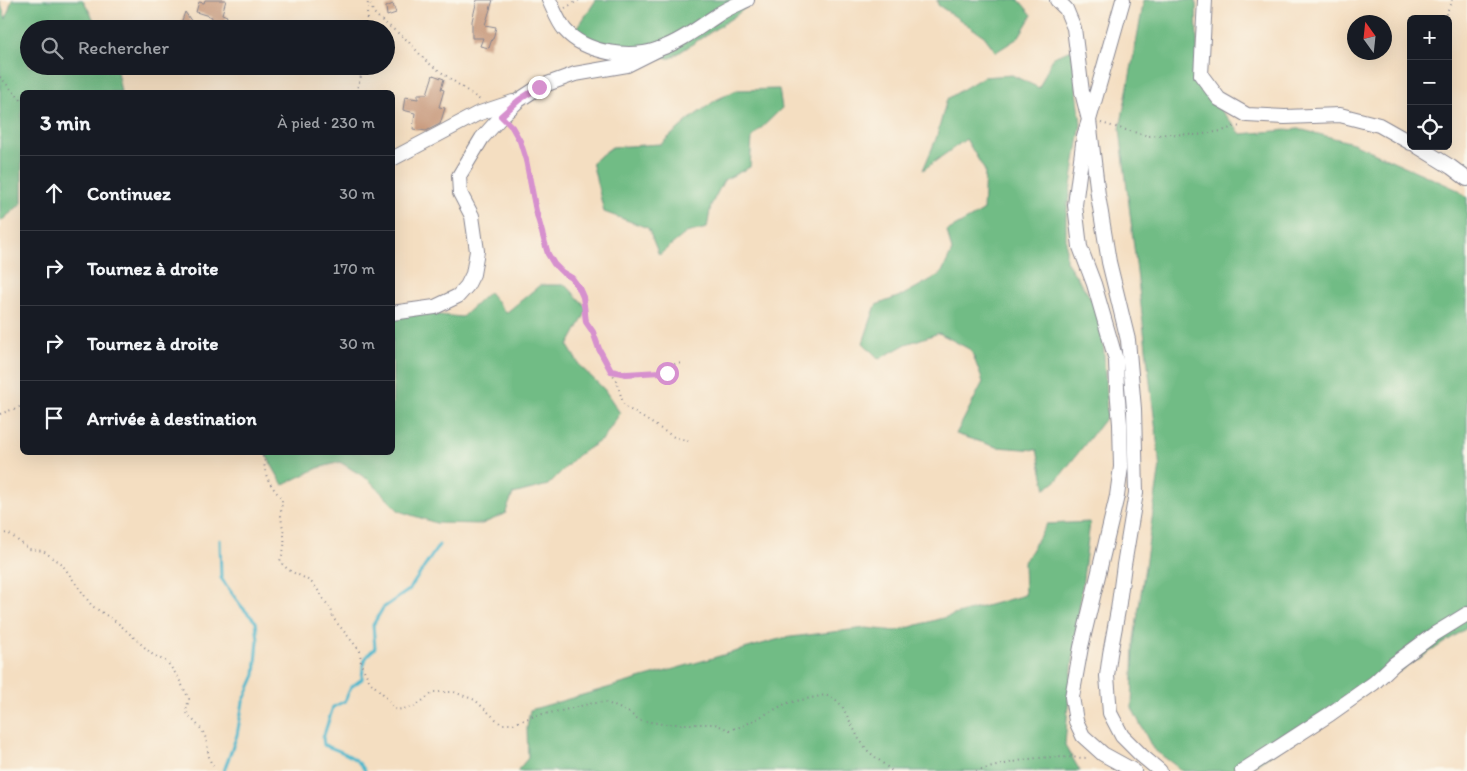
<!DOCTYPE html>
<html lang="fr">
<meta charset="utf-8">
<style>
:root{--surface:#171b24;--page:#20242c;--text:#f1f3f6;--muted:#9ea1a6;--line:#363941}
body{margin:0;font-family:Itim,sans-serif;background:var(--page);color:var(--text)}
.controls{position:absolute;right:15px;top:15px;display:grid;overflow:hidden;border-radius:8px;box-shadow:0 5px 20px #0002}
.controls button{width:45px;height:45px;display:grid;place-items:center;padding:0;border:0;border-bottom:1px solid var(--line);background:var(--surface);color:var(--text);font:25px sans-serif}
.compass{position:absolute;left:1347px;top:15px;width:45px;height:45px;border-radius:50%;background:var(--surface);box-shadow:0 5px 20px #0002;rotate:345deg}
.stop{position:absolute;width:15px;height:15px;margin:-11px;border:4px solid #d690ce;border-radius:50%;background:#fff}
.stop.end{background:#d690ce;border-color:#fff;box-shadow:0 1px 5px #0008}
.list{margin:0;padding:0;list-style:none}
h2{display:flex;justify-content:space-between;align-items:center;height:65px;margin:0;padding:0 20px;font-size:21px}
h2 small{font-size:16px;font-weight:400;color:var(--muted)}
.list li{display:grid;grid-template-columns:32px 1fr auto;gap:15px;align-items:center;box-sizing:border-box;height:75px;padding:0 20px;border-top:1px solid var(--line)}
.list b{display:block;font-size:19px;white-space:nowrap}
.list em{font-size:16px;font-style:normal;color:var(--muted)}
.icon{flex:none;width:28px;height:28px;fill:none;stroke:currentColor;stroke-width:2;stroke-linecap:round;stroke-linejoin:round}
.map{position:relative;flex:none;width:1467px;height:771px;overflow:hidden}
.search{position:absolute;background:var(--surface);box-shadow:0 5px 20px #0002;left:20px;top:20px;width:375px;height:55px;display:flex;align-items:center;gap:12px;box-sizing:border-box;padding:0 18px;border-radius:28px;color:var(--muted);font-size:19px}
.panel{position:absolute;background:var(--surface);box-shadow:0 5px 20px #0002;left:20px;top:90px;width:375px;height:365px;border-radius:8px}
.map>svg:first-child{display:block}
.forest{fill:#71bc85;stroke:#467672}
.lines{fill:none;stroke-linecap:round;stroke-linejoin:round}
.stream{stroke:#4eb7cc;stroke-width:3}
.building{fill:#c89a7d}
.minor-casing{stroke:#888690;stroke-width:16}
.path{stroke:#888690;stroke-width:2;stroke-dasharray:1 4;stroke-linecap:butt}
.minor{stroke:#fff;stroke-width:14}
.route{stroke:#d690ce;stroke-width:6}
</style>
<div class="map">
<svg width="1467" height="771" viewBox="0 0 1467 771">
<rect width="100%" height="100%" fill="#fbf7ec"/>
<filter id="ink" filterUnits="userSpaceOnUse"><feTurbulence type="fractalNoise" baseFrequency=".02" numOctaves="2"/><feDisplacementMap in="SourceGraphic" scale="10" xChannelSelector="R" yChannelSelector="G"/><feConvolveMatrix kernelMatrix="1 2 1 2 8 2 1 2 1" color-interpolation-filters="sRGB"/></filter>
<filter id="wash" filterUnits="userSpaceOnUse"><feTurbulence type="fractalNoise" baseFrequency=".0096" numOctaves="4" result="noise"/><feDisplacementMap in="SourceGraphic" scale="20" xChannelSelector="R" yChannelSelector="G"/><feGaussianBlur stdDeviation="1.12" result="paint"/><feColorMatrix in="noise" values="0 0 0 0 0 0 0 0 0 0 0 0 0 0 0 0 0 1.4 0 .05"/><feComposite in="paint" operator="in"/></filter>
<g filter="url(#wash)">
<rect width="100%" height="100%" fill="#f4dec1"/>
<g class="forest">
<path d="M12 0H83L99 29H29V66H116L121 92H22V203L0 222V2L6 19Z"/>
<path d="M596 0H755L735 16 671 58H616L572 36Z"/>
<path d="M937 0H1019L1032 15 1018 38 996 52 984 36 938 5Z"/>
<path d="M1144 0H1196L1198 83 1241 134 1299 129 1353 143 1458 190 1467 198V628L1381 683 1245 771H1183L1153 749 1132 708 1134 640 1160 466 1120 129Z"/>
<path d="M1072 50 1081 124 1066 216V261L1102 315 1107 416 1057 480 1046 489 1037 450 997 447 956 434 983 382 971 350 939 333 906 344 879 359 863 343 876 305 903 295 941 274 952 251 947 231 983 211 985 171 966 139 923 170 936 139 947 99 983 77 1012 75 1039 88 1053 57Z"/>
<path d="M779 89 782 108 752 137 750 167 724 180 711 205 707 228 686 233 659 255 648 228 604 212 592 162 612 147 661 144 691 118 716 100 737 90Z"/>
<path d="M540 285H566L588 309 568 346 580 366 604 389 620 413 603 439 578 455 548 485 513 494 505 514 482 524 436 523 399 511 369 480 340 462 318 468 283 485 265 453 392 452 393 301 394 308 429 314 462 317 489 292 506 313Z"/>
<path d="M1090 522 1069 693 1065 745 1080 771H517L528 758 527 728 530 710 783 638 866 628 896 631 1025 595 1024 562 1047 524Z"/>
</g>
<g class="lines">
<g class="stream">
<path d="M220 540 221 578 241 606 256 622 258 640 255 675 243 702 237 735 224 771"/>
<path d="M365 771C357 756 339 751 324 745L323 738 333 707 345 701 351 687 362 679C363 664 363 658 375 648L373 625 383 608 409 590 439 545"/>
</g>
</g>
<g id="blocks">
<g class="building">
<path d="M205 0H226L222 14 227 16 223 29H209L212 17 196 12 199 2 204 3Z"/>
<path d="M477 0H493L485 25 496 27 493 39H492L489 48 480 46 483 38H472V21Z"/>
<path d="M393 4 396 13 387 16 386 7Z"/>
<path d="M185 12 192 22 190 29 180 26Z"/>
<path d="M433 75 444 79 441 89 444 90 439 107 445 108 440 124 426 131 413 129 415 113 403 110 405 97 418 99V94H427Z"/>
</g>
</g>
</g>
<g filter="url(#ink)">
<use href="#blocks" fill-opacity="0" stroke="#888690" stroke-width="1"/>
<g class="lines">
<g class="minor-casing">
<g id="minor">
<path d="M549 0C554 10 558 22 565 30 586 54 631 59 659 49 680 42 698 28 716 16 725 9 736 5 747 0"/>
<path d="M1057 0 1066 9 1074 28 1082 92 1089 120 1084 136 1075 205 1080 247 1094 284 1116 360 1117 388 1120 424 1121 467 1117 496 1081 647 1072 697 1076 721 1083 736 1103 754 1134 771"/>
<path d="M1123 0 1089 120 1098 195 1109 262 1128 340 1134 409 1136 493 1124 565 1118 610 1110 654 1107 676 1110 713 1122 736 1141 755 1160 771"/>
<path d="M1205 0 1201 75 1219 99 1247 115 1285 117 1340 115 1379 125 1411 143"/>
<path d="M1417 146 1451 167 1467 179"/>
<path d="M392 159 477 114 513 102"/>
<path d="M392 313 435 307 458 296 467 286 473 274 477 251 472 216 460 193 459 176 482 138 501 117 519 100 539 87 575 74 627 65 659 49"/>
<path d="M1242 771 1330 714 1374 683 1394 664 1433 635 1467 614"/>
</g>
</g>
<g class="path">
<path d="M368 0 374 13 380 19 407 40 427 62 480 100"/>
<path d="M565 8 579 0"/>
<path d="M1444 19 1452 0"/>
<path d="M366 29 368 1"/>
<path d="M0 77 22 101"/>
<path d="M356 92 364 66"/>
<path d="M1101 123 1148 136 1169 134 1197 135 1222 131 1236 126 1241 127"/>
<path d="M510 125 520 141 526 160 535 211 547 254 554 263 562 272 572 278 579 288 583 297 587 322 593 332 599 349 611 371 626 374 660 372 667 373 675 364 683 363"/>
<path d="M611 371 616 380 624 406 674 437 689 441"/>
<path d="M0 414 22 406"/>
<path d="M260 452 265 459C262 475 272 487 282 499 282 504 281 510 281 516 283 534 288 542 280 561 289 574 301 574 312 583 319 589 322 600 331 608L333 618 360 651 361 664 370 682 383 694 396 710 414 707 434 692H454L475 700 501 724H513L537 715 561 711 588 704 605 702 628 712 639 720 662 724H715L729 730 743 726 787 703 825 695 835 699 842 706 859 739 868 751 892 771"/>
<path d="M0 534 8 533 29 549 43 551 61 563 92 606 118 623 153 655 167 662 178 677 189 699 186 711C191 720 200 725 204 734 209 744 206 756 213 766"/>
<path d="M976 771C990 768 1003 764 1018 761 1041 756 1064 757 1088 758"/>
</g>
<use href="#minor" class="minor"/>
</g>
</g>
<g class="lines" filter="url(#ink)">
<path class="route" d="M539 87 519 100 501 116 512 127 520 141 526 160 536 211 548 254 554 264 562 272 572 278 579 288 583 297 586 322 593 332 599 349 611 371 626 374 660 372 667 373"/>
</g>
</svg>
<div class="controls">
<button>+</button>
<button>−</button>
<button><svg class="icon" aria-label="locate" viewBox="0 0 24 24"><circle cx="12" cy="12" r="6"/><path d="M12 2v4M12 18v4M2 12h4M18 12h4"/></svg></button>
</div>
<svg class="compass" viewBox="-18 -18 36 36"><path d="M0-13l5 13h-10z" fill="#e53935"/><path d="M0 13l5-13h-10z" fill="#9ea1a6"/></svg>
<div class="stop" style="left:667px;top:373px"></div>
<div class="stop end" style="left:539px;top:87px"></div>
<div class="search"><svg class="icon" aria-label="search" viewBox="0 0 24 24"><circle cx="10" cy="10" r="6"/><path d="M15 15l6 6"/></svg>Rechercher</div>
<section class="panel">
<h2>3 min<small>À pied · 230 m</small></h2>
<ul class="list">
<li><svg class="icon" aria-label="ahead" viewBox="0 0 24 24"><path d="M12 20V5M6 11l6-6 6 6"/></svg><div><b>Continuez</b></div><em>30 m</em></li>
<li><svg class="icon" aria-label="right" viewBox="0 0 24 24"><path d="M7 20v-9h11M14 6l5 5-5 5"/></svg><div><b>Tournez à droite</b></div><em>170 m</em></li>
<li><svg class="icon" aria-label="right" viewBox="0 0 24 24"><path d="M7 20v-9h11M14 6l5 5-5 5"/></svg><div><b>Tournez à droite</b></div><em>30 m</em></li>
<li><svg class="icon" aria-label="arrive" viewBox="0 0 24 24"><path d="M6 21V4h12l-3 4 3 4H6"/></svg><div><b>Arrivée à destination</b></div></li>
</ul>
</section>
</div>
